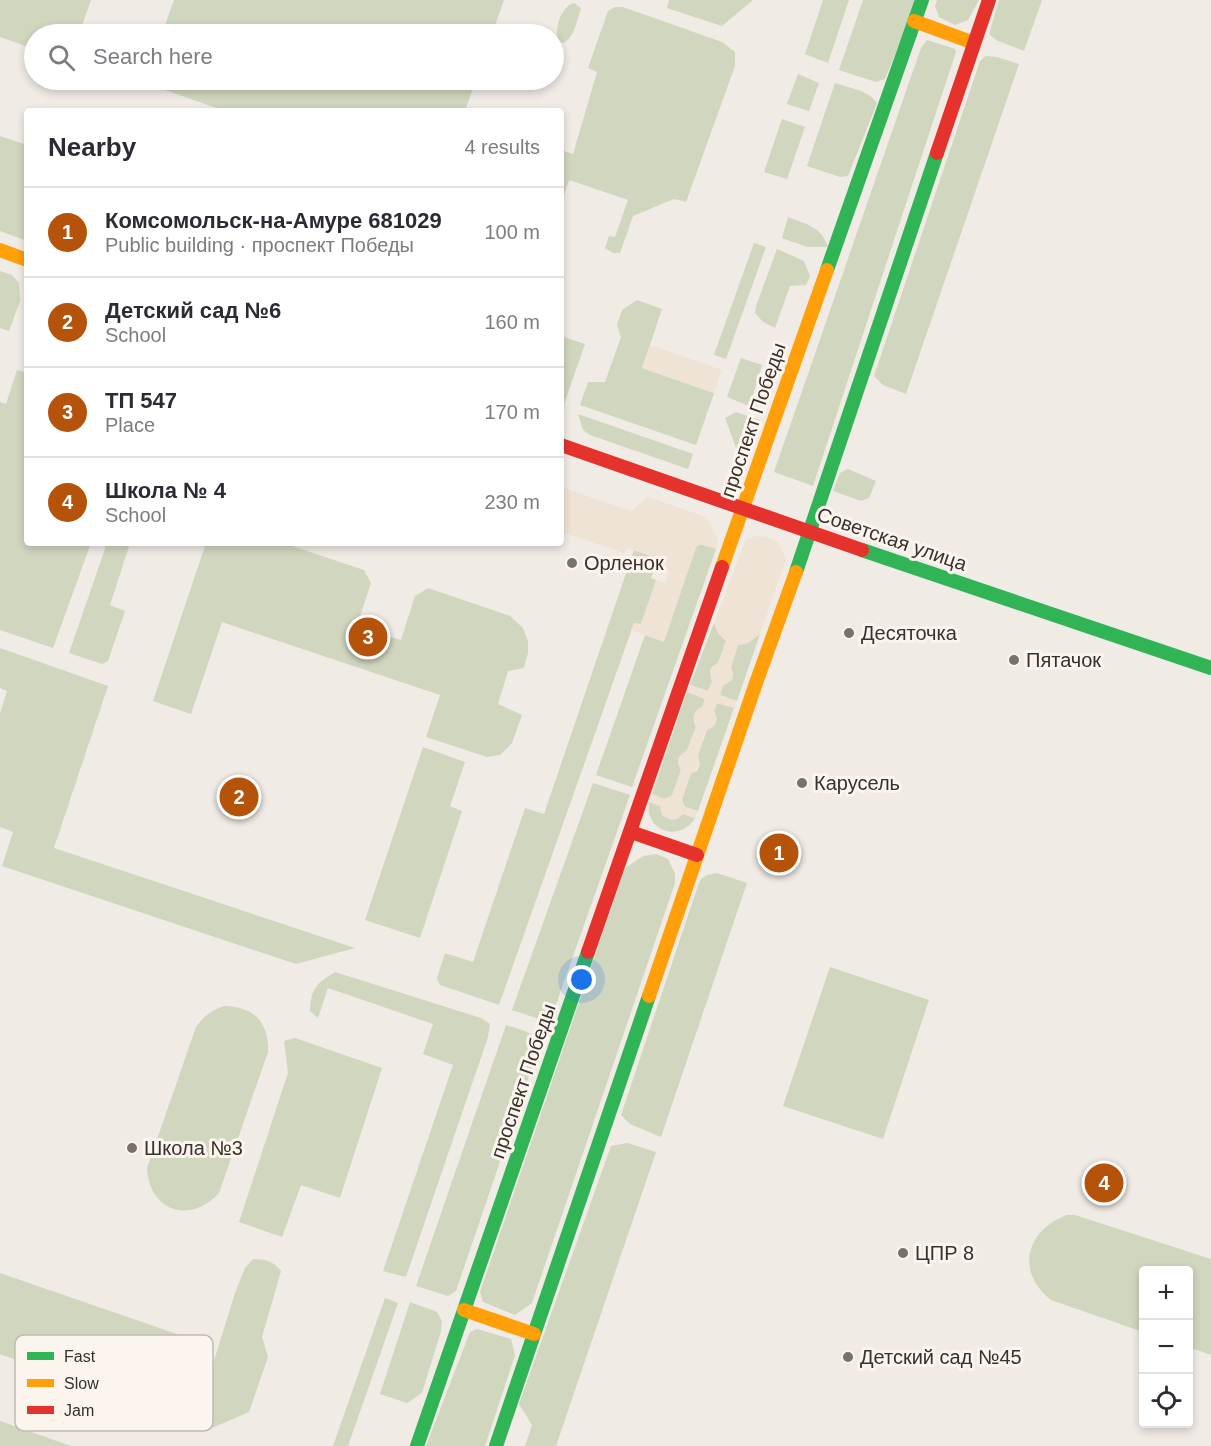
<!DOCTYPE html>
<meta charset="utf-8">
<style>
:root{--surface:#fff;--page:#f7f7f7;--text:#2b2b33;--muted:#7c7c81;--line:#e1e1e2;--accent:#b45309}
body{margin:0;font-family:Arial,sans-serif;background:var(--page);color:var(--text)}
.controls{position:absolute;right:18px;bottom:18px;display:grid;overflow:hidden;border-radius:6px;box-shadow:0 3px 9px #0003}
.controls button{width:54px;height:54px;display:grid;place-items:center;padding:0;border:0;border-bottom:2px solid var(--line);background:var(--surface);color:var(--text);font:30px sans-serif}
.you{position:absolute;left:582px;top:980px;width:21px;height:21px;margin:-15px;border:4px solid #fff;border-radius:50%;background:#1a73e8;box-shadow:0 0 0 9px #1a73e833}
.badge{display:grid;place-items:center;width:39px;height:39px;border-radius:50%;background:var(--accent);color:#fff;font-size:20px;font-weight:700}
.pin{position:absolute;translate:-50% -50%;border:3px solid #fff;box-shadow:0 2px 6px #0006}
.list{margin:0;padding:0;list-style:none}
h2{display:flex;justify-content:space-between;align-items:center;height:78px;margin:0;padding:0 24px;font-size:26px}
h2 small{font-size:20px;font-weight:400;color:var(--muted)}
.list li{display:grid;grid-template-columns:39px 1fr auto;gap:18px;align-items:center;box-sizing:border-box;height:90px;padding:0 24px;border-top:2px solid var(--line)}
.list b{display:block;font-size:22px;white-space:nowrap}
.list p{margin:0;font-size:20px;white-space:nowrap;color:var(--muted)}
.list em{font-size:20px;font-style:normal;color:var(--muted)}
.icon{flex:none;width:33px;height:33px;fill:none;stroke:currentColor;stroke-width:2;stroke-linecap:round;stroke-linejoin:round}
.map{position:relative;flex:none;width:1211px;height:1446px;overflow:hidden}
.search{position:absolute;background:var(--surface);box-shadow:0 3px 9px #0003;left:24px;top:24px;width:540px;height:66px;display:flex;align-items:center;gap:15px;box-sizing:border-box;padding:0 21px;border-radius:33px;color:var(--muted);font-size:22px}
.panel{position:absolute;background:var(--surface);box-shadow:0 3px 9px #0003;left:24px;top:108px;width:540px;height:438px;border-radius:6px}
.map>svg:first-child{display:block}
.green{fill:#d1d6bf}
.plaza{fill:#eee3d5}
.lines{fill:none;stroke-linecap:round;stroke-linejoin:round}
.fast{stroke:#30b455;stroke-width:14}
.slow{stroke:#ff9f0a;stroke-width:14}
.jam{stroke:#e5322d;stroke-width:14}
.poi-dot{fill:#7a716c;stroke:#fbf5ee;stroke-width:2}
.labels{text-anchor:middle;stroke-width:6;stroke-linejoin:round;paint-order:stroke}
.street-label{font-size:20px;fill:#3b302b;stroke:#fbf5ee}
.poi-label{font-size:20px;fill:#3b302b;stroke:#fbf5ee;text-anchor:start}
.key{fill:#fbf5ee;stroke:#c1bab4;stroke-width:1.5}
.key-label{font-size:16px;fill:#3b302b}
</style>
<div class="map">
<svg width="1211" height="1446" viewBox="0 0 1211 1446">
<rect width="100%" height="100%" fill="#f0ebe5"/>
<g class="green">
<path d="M0 0H91L79 34H34V49L0 37Z"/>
<path d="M174 0H504L492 34H162Z"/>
<path d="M669 0H753L722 26 667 8Z"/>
<path d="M823 0H849L828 63 805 54Z"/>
<path d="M863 0H917L885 79 876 82 839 70Z"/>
<path d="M937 0H979L968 20 955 25 939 17 935 6Z"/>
<path d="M999 0H1042L1024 51 996 40 989 34Z"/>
<path d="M574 3 581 8C577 20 575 36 564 43L559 42C553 31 561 6 574 3Z"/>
<path d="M615 7H623L722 42 735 52V66L686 202 674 199 633 216 620 253H613L605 248 609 236 615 237 628 200 569 180 561 204V150L573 154 597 72 588 68 608 11Z"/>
<path d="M927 40 955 49 956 52 813 486 774 472 921 48Z"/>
<path d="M986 56 997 57 1019 64 906 394 883 385 874 376 980 61Z"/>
<path d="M798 74 819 83 809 111 787 104Z"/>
<path d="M146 80H476L465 111H225L145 83Z"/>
<path d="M835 83C849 88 868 90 877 103L848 176 840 177 807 166Z"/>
<path d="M782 119 805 127 787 179 764 172Z"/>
<path d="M0 136 27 145V241L0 231Z"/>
<path d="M788 217C806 224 822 227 828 247H807L782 238Z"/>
<path d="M754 243 766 247 726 359 714 355Z"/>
<path d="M777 249 804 261 810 276 806 285 790 286 775 328 763 322 755 313 756 306Z"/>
<path d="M0 271 12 275 19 283 20 301 9 331 0 328Z"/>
<path d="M637 300 662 309 642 368 714 393 696 445 580 405 588 382H605L621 337 617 325 622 310Z"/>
<path d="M561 336 585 344 561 413Z"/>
<path d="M741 358 762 365 752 398 761 411 727 397Z"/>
<path d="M17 370 27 373V543H91L53 648 0 630V402L6 404Z"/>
<path d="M736 412 760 420 745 461 742 464 725 418Z"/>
<path d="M578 414 693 454 688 469 590 435 583 430Z"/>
<path d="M848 469 876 481 869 498 861 501 833 491 840 473Z"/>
<path d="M107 543H130L110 605 125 611 108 661 102 664 69 653Z"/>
<path d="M206 543H283L364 570 371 583 349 650 376 659 384 635 401 640 415 596 428 588 510 616 523 628 528 641V653L524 668 508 671 498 704 522 715 512 743 500 755 487 757 426 737 440 695 222 622 191 714 153 701Z"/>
<path d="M700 544 716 549 632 787 596 775 645 635 664 641 696 547Z"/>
<path d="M634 550 662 560 660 568 655 566 651 578 656 580 641 625 634 623 499 1005 440 985 437 978 445 953 473 962 525 808 544 814Z"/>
<path d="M714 623 719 634 726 641 718 663 712 667 710 671 712 682 708 691 690 685Z"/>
<path d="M760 634 737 701 720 695 723 686 733 676 731 667 738 645 748 643Z"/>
<path d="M0 648 108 686 54 848 355 948 296 964 2 866 13 832 0 827V714L7 691 0 688Z"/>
<path d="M687 692 705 699 702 707C693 711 692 719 696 727L687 751 679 757 678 763 681 770 672 796 664 799 652 794Z"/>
<path d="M717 703 734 708 698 811 685 807 682 800 691 773 697 771 700 766 698 755 707 730C716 727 719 720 714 711Z"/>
<path d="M423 747 465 762 450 806 462 811 420 938 365 920Z"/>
<path d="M593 783 630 795 554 1010 550 1016 539 1019 512 1010Z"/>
<path d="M649 802 661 806 665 817 683 814 695 818C685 836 658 837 650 816 648 812 649 807 649 802Z"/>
<path d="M656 854 668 859 675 874V883L532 1303 515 1315 483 1302 480 1292 625 868 643 856Z"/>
<path d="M717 873 747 883 661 1137 630 1124 621 1115 700 880 707 875Z"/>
<path d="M830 967 929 1000 883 1139 783 1106Z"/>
<path d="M335 972 481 1018 490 1024 488 1037 406 1277 383 1271 453 1065 423 1054 433 1024 328 988 318 1018 310 1011C311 988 317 983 335 972Z"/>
<path d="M225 1006C254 1007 269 1022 268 1052L219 1193C190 1225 149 1211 147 1168L196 1027C204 1016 211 1010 225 1006Z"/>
<path d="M506 1025C520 1030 536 1031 539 1047L456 1291 448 1296 416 1286Z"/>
<path d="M295 1038 382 1068 340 1198 301 1185 282 1237 239 1222 288 1073 284 1041Z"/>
<path d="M627 1143 656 1152 556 1446H525L532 1425 519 1404 611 1146Z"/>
<path d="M1067 1215H1075L1211 1259V1355L1189 1347 1188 1270H1144L1143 1332 1051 1300C1015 1272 1026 1230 1067 1215Z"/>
<path d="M253 1259C266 1259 273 1261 281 1271L262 1337 268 1357 249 1412 207 1430 194 1425 235 1293 245 1268Z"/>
<path d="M0 1273 200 1342 190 1376 126 1354 112 1396 0 1354Z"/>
<path d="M385 1298 398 1303 348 1446H333Z"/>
<path d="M410 1302 437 1312 442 1321 441 1331 422 1393 407 1403 380 1394Z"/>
<path d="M477 1329 511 1339 515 1355 485 1446H426L470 1332Z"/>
<path d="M0 1421 71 1446H0Z"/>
</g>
<g class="plaza">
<path d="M650 345 722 370 714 393 642 368Z"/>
<path d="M561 487 631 511 648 497 706 517 718 540 716 549 701 544 696 547 664 642 631 630 634 623 641 624 656 580 665 583 669 571 660 568 662 560 627 548 624 553 561 532Z"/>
<path d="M757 536 767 537 778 542 786 559 760 634 747 643 738 645 731 667 733 673 732 680 723 686 720 695 737 701 734 708 717 703 714 711 716 723 713 727 706 730 698 755 700 766 691 773 682 800 685 807 698 811 695 818 684 814 677 819 671 820 662 815 660 806 649 802 652 794 664 799 672 795 681 770 678 763 679 757 687 750 696 727 694 715 697 710 702 707 705 699 687 692 690 685 708 691 712 682 710 671 718 663 726 641 719 634 714 623 746 539Z"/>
</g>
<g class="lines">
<g class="fast">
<path d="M827 270 922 0"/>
<path d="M862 550 1211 668"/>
<path d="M796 572 937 153"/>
<path d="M417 1446 588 952"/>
<path d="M496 1446 649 996"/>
</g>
<g class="slow">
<path d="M914 21 974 43"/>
<path d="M0 250 27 260"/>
<path d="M722 567 827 270"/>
<path d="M649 996 756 683 796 572"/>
<path d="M464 1310 534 1334"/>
</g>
<g class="jam">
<path d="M937 153 989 0"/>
<path d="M561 445 862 550"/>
<path d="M631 832 697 855"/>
<path d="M588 952 722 567"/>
</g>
</g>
<g class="poi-dot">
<circle cx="572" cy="563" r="6"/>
<circle cx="849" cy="633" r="6"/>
<circle cx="1014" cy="660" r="6"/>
<circle cx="802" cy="783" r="6"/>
<circle cx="132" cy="1148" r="6"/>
<circle cx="903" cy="1253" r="6"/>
<circle cx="848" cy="1357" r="6"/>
</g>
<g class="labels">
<g class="street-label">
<text transform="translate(753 420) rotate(-71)" y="7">проспект Победы</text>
<text transform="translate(892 539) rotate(19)" y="7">Советская улица</text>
<text transform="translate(523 1081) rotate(-71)" y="7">проспект Победы</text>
</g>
<g class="poi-label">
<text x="584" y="570">Орленок</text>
<text x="861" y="640">Десяточка</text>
<text x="1026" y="667">Пятачок</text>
<text x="814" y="790">Карусель</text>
<text x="144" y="1155">Школа №3</text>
<text x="915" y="1260">ЦПР 8</text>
<text x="860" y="1364">Детский сад №45</text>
</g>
</g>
<rect x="15" y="1335" width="198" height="96" rx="9" class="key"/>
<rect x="27" y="1352" width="27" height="8" fill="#30b455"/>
<rect x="27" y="1379" width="27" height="8" fill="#ff9f0a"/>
<rect x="27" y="1406" width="27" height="8" fill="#e5322d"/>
<g class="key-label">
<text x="64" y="1362">Fast</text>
<text x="64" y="1389">Slow</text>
<text x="64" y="1416">Jam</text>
</g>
</svg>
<div class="controls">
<button>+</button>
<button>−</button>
<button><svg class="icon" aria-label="locate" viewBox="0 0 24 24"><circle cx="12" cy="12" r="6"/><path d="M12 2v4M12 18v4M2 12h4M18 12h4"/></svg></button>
</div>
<div class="you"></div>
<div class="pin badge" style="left:779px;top:853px">1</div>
<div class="pin badge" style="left:239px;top:797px">2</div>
<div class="pin badge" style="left:368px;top:637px">3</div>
<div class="pin badge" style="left:1104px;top:1183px">4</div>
<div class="search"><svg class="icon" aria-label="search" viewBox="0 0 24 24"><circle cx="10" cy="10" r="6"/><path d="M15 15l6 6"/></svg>Search here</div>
<section class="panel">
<h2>Nearby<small>4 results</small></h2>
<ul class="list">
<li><span class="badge">1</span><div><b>Комсомольск-на-Амуре 681029</b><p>Public building · проспект Победы</p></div><em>100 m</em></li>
<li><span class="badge">2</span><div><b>Детский сад №6</b><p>School</p></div><em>160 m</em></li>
<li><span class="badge">3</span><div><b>ТП 547</b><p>Place</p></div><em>170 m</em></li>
<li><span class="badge">4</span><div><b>Школа № 4</b><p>School</p></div><em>230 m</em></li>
</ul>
</section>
</div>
